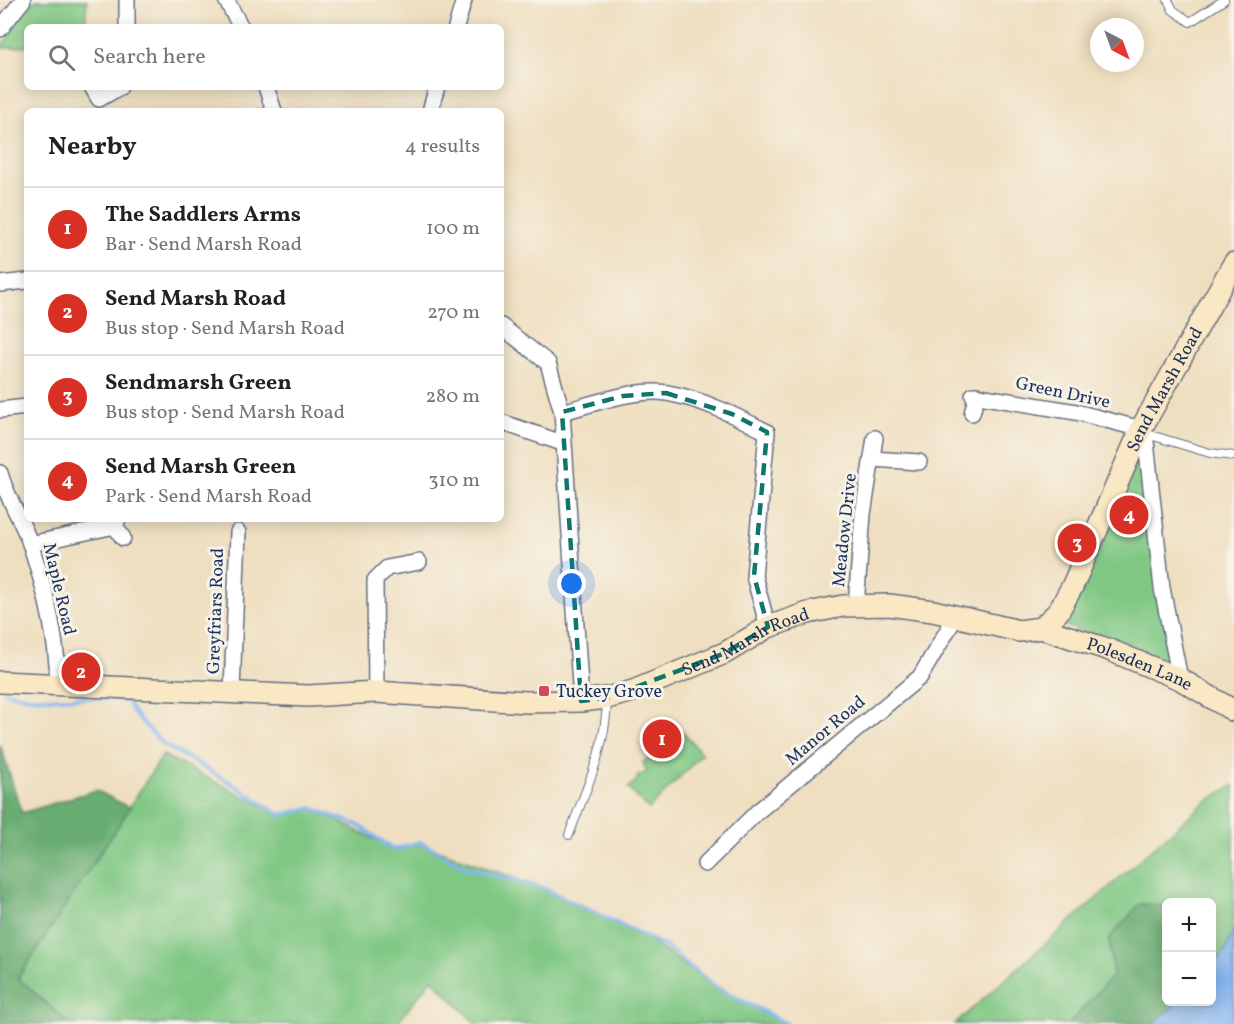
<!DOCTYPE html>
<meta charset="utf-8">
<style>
:root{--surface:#fff;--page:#f6f6f6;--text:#202124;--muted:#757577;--line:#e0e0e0;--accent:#d93025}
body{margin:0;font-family:Vollkorn,serif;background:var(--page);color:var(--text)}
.controls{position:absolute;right:18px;bottom:18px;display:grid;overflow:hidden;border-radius:9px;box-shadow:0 3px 15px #0003}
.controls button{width:54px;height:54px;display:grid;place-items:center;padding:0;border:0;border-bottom:2px solid var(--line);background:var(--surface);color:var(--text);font:30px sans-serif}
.compass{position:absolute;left:1090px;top:18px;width:54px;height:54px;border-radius:50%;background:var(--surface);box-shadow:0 3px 15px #0003;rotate:139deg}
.you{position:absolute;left:572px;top:584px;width:21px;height:21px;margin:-15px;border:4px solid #fff;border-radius:50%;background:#1a73e8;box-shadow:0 0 0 9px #1a73e833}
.badge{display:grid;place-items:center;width:39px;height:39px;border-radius:50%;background:var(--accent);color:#fff;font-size:20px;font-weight:700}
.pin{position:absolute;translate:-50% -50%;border:3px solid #fff;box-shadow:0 2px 6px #0006}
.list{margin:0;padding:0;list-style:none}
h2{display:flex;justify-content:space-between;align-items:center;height:78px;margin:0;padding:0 24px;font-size:26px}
h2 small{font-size:20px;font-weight:400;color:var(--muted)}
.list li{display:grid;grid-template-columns:39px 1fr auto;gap:18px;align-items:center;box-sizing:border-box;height:84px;padding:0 24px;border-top:2px solid var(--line)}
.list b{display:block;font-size:22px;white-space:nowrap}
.list p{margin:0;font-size:20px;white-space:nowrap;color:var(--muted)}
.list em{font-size:20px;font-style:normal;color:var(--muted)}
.icon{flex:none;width:33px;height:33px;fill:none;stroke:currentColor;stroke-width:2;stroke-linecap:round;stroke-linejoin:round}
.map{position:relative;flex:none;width:1234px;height:1024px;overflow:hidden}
.search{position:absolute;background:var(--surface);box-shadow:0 3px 15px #0003;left:24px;top:24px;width:480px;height:66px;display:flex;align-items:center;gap:15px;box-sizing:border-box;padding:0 21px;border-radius:9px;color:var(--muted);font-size:22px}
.panel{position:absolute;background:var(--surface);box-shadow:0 3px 15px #0003;left:24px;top:108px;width:480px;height:414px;border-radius:9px}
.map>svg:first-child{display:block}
.green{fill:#7fc783;stroke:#4d7b70;stroke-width:1.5}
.forest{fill:#67ac71;stroke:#416e68;stroke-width:1.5}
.water{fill:#83b5ef;stroke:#4f72a6;stroke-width:1.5}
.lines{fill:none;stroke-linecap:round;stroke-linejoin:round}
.stream{stroke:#83b5ef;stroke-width:4}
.lane-casing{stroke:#656d80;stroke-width:10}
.street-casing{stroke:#656d80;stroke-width:18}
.secondary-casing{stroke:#656d80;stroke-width:24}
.lane{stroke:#fff;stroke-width:8}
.street{stroke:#fff;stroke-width:15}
.secondary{stroke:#fae7c3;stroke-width:21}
.marked{fill:none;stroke:#0f766e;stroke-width:4.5;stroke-dasharray:12 8;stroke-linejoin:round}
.poi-dot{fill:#d1495b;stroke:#f7f3e8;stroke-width:2}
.labels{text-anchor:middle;stroke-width:6;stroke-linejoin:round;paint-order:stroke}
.street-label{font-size:18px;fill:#1b2f5e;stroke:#f7f3e8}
.poi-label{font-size:18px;fill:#1b2f5e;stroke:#f7f3e8;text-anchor:start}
</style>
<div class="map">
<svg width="1234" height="1024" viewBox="0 0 1234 1024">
<rect width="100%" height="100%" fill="#f7f3e8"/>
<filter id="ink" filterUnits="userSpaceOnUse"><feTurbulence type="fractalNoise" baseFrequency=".0167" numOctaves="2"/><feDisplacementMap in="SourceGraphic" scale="12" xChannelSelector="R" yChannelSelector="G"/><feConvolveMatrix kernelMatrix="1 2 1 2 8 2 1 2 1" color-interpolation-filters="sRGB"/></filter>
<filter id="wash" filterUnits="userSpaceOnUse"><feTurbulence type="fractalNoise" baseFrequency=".008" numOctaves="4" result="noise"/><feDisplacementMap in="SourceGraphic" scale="24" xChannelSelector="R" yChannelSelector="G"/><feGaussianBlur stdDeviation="1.35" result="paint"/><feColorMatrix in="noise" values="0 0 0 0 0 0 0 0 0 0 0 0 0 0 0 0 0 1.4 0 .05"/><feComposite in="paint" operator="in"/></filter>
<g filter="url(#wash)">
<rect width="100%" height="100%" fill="#efdfc0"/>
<g class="green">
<path d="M36 0H87L85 27H27V46L1 48 25 10Z"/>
<path d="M1142 443 1171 659 1167 661 1058 623Z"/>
<path d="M681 730 702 754 649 809 628 788 638 779 637 777 647 772 643 762 659 752 665 758 681 743 675 736Z"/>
<path d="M163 755 280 815 312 808 394 849 420 843 541 888 640 934 716 987 787 1024H476L432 979 396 1024H69L18 978Z"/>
<path d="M1234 785V933L1226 949 1212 965V902H1166V906L1140 904 1109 938 1113 975 1072 1024H955L1205 802Z"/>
</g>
<g class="forest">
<path d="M0 744 22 813 96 790 130 808 18 978 69 1024H0Z"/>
<path d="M1140 904 1166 906V1002H1179L1153 1024H1069L1113 975 1109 938Z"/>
</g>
<path class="water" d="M1234 928V1024H1153L1179 1002H1212V965L1226 949Z"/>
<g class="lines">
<path class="stream" d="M6 692C44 704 87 693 127 701L135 715 163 744 231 783 280 815 311 808 358 825 394 850 420 842 467 868 541 887 665 946 716 987 787 1024"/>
</g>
</g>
<g filter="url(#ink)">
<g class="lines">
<g class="lane-casing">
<g id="lane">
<path d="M1168 0 1173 10 1190 22 1224 0"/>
<path d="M1147 434 1210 453 1234 456"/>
<path d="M569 835C586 788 606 750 607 699"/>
</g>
</g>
<g class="street-casing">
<g id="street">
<path d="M127 0V27"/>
<path d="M226 0 241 27"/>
<path d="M456 27 464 0"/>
<path d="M0 29 23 0"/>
<path d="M92 87 99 99 120 87"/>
<path d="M266 87 274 111"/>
<path d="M430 111 437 87"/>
<path d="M0 284 27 281"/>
<path d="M501 326 548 363 562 412"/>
<path d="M973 395 1076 412 1141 429"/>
<path d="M0 410 27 407"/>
<path d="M972 413 977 395"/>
<path d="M501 422 562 443"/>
<path d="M1144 423 1162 588 1180 679"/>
<path d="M872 459 919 462"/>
<path d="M0 473C7 499 23 521 31 546 45 588 57 638 58 683"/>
<path d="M118 519 115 526 123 538"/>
<path d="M30 544 115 526"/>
<path d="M856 605 863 514 875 438"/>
<path d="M232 692 238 532"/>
<path d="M376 692 375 580 387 568 419 562"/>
<path d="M581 701 562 412C593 404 636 388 667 393 702 399 736 416 767 432L754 576 768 627"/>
<path d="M705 864 757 812 920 677 956 616"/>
</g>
</g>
<g class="secondary-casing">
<g id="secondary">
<path id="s1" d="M1041 628 1107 649 1180 679 1234 711"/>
<path id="s2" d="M0 682 308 696 376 692 526 702 581 701 607 698 633 691 725 653 768 627 808 613 843 606 889 605 933 611 1019 631 1041 628 1058 612 1072 587 1141 429 1234 263"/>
</g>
</g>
<use href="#lane" class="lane"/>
<use href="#street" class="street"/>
<use href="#secondary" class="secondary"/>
</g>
</g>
<path class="marked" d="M666 393 732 414 767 432 754 576 768 627 725 653 607 698 581 701 562 412 623 396Z"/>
<rect class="poi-dot" x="538" y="685" width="12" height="12" rx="3"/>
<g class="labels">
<g class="street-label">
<text dy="6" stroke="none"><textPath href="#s2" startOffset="1334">Send Marsh Road</textPath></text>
<text transform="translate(1063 392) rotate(12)" y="6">Green Drive</text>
<text transform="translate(844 530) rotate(-84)" y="6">Meadow Drive</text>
<text transform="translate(60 589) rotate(77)" y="6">Maple Road</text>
<text transform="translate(215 611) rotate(-88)" y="6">Greyfriars Road</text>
<text dy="6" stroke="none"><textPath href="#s2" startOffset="758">Send Marsh Road</textPath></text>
<text dy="6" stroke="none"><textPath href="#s1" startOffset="105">Polesden Lane</textPath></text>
<text transform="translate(825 730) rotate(-40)" y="6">Manor Road</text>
</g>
<g class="poi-label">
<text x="556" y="697">Tuckey Grove</text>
</g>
</g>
</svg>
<div class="controls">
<button>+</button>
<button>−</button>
</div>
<svg class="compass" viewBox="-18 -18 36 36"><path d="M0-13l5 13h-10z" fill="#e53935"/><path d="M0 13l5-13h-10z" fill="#757577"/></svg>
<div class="you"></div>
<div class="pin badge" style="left:662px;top:739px">1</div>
<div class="pin badge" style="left:81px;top:672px">2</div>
<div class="pin badge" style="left:1077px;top:543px">3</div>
<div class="pin badge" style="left:1129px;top:515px">4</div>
<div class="search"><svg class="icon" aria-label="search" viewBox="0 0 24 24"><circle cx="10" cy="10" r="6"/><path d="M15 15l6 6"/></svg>Search here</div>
<section class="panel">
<h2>Nearby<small>4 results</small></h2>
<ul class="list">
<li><span class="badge">1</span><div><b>The Saddlers Arms</b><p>Bar · Send Marsh Road</p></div><em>100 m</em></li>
<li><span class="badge">2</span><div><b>Send Marsh Road</b><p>Bus stop · Send Marsh Road</p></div><em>270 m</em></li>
<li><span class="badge">3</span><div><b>Sendmarsh Green</b><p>Bus stop · Send Marsh Road</p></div><em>280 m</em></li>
<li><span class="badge">4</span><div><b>Send Marsh Green</b><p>Park · Send Marsh Road</p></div><em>310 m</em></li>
</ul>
</section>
</div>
